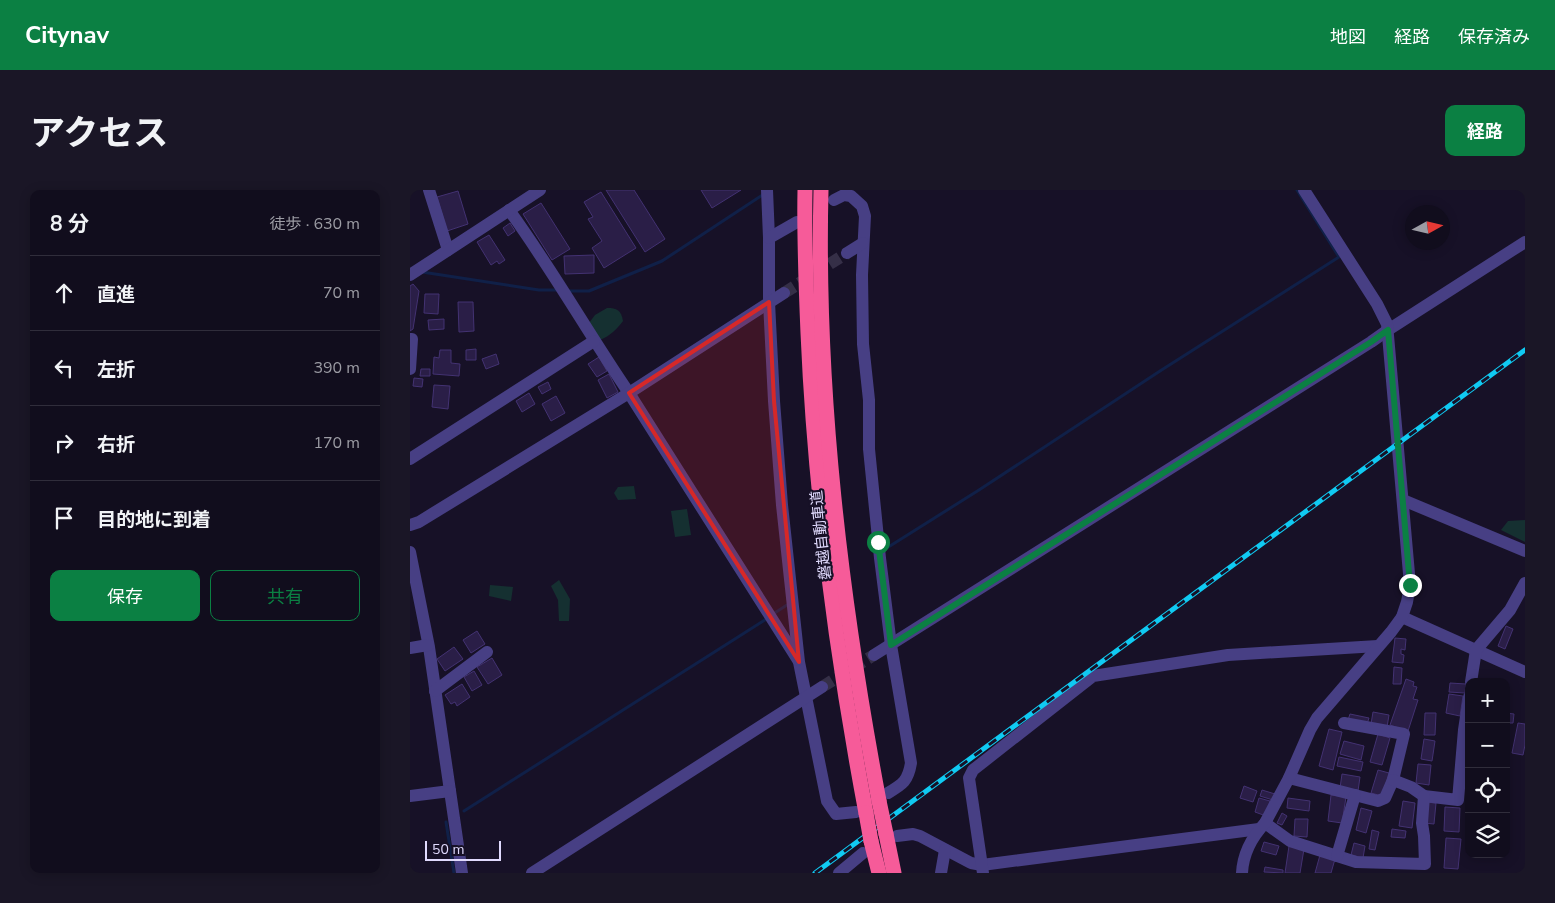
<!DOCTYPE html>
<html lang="ja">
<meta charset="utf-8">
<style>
:root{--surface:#110d1d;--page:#1a1626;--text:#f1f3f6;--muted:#9c9ca4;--line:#302d3b;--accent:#0b8043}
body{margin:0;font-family:"Nunito Sans","Noto Sans JP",sans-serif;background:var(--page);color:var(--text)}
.controls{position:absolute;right:15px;bottom:15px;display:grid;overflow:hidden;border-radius:10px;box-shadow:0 2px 12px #0003}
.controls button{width:45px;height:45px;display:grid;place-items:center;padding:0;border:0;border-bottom:1px solid var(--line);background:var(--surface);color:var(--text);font:25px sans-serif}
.compass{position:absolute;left:995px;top:15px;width:45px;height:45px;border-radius:50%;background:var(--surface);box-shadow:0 2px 12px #0003;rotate:82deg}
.scale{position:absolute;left:15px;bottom:12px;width:76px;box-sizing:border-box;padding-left:5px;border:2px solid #e0dafd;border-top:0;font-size:14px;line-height:18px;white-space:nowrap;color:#e0dafd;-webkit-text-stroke:4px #171127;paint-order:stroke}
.stop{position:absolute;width:15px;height:15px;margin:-11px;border:4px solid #0b8043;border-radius:50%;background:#fff}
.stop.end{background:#0b8043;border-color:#fff;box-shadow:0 1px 5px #0008}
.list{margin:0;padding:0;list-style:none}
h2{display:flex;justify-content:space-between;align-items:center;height:65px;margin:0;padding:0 20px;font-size:21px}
h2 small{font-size:16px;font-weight:400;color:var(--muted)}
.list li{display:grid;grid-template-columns:32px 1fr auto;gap:15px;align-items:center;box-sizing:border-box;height:75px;padding:0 20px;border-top:1px solid var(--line)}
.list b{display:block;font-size:19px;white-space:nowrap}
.list em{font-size:16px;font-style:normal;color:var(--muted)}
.actions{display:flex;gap:10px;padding:15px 20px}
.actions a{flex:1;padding:11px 0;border:1px solid var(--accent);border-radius:10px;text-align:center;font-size:18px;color:var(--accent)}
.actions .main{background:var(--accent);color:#fff}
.icon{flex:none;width:28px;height:28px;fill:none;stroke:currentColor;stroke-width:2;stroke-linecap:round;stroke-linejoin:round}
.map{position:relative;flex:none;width:1115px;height:683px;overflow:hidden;border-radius:10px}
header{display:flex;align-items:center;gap:30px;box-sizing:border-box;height:70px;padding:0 25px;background:var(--accent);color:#fff}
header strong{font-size:24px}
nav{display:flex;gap:28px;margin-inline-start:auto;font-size:18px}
.intro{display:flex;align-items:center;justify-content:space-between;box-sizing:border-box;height:120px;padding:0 30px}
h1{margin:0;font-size:35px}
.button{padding:12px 22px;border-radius:10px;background:var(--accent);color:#fff;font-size:18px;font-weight:700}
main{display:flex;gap:30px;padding:0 30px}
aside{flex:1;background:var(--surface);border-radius:10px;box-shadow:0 2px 12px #0003}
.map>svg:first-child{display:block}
.green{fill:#153031}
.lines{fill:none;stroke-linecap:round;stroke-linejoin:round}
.stream{stroke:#102048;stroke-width:3}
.building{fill:#2a1e47;stroke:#433272}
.minor-tunnel{stroke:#352f47;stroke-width:12;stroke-dasharray:12 6;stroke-linecap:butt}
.minor{stroke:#473f84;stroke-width:12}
.tertiary{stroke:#473f84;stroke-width:12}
.motorway{stroke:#f65b99;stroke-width:15}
.rail-casing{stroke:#10caf2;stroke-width:5}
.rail{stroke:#171127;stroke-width:3;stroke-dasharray:9;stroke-linecap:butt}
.motorway-bridge{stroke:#f65b99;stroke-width:15}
.route{stroke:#0b8043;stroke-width:6}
.marked{fill:#d62828;fill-opacity:0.2;stroke:#d62828;stroke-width:4;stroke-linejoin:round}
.labels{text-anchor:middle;stroke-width:4.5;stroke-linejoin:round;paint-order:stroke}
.street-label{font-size:15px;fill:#e0dafd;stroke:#171127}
</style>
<header>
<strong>Citynav</strong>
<nav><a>地図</a><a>経路</a><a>保存済み</a></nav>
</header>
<div class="intro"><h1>アクセス</h1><a class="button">経路</a></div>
<main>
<aside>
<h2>8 分<small>徒歩 · 630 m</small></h2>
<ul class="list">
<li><svg class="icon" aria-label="ahead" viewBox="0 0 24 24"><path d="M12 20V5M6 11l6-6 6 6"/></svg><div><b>直進</b></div><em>70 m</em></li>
<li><svg class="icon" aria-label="left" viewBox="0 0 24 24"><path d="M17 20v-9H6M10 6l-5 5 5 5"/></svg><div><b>左折</b></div><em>390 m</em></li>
<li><svg class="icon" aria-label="right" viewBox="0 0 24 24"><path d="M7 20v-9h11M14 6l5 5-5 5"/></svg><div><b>右折</b></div><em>170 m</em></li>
<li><svg class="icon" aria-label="arrive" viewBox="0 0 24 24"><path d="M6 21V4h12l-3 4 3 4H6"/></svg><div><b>目的地に到着</b></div></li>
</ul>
<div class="actions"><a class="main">保存</a><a>共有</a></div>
</aside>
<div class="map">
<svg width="1115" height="683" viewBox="0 0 1115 683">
<rect width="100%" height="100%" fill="#171127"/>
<g class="green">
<path d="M197 118C207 118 211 120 213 131 207 139 200 146 190 150L179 133 185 125Z"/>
<path d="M224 296 226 309 208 310 204 303 208 297Z"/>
<path d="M277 319 281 345 265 347 261 321Z"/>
<path d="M1115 330V352L1091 340 1098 331Z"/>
<path d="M149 390 160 409 159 431H149L148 410 141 396Z"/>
<path d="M80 395 103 397 101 411 79 406Z"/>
</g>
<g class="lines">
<g class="stream">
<path d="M12 82 129 100H150"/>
<path d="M158 101H179L252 71 354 4"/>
<path d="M472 361 569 300 750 181 929 67 887 0"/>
<path d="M363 424 377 415"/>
<path d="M54 621 358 428"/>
<path d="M36 632 44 683"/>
</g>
</g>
<g class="building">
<path d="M196 0H224L255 49 235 62Z"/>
<path d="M291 0H331L302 18Z"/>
<path d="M48 1 58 34 37 41 27 7Z"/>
<path d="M191 2 226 58 194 78 182 58 192 51 178 29 183 27 174 12Z"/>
<path d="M131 13 160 59 142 70 113 24Z"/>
<path d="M100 33 105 41 98 46 93 38Z"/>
<path d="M79 45 95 70 89 74 87 71 81 75 67 52Z"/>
<path d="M184 65V83L155 84 154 66Z"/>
<path d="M3 94 9 101 3 139 0 141V96Z"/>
<path d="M15 104H29L28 124 14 123Z"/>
<path d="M48 112H63L64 141 49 142Z"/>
<path d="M34 129V139L19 140 18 130Z"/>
<path d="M66 159V170H56V160Z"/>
<path d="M30 160H41V173L50 174 49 186 23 184 24 167 29 168Z"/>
<path d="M86 164 89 174 76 179 72 169Z"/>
<path d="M189 167 197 181 187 187 178 174Z"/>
<path d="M11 179H20V186H10Z"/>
<path d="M199 184 208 202 197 208 188 190Z"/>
<path d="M4 188 13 189 12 197 3 196Z"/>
<path d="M138 192 141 199 132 204 128 197Z"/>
<path d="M24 195 40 196 38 219 22 217Z"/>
<path d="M119 203 125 214 112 222 106 211Z"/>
<path d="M146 206 155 223 141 231 132 214Z"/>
<path d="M1096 436 1103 439 1095 459 1088 456Z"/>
<path d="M67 441 75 454 61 463 53 450Z"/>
<path d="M985 448 996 449 995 460 991 459V464L994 465 993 473 982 472Z"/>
<path d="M44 457 53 469 35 481 27 469Z"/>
<path d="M82 468 92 485 78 494 67 477Z"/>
<path d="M984 477 992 478 991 494H983Z"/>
<path d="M64 481 72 495 62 501 54 487Z"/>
<path d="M996 489 1004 492 1003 496 1007 497 1003 509 1008 510 998 541 980 535Z"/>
<path d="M1040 493 1056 494 1055 503 1039 502Z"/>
<path d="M52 494 60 507 47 516 45 512 41 514 35 505Z"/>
<path d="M1039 504 1053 506 1050 526 1036 523Z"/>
<path d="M963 522 979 525 977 537 961 534Z"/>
<path d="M1015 523H1026L1025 545H1014Z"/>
<path d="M1096 523 1104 524 1103 533H1096Z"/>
<path d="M940 524 959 528 957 534 938 530Z"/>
<path d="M1108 533 1115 534V555L1113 565 1102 563Z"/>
<path d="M919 539 932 542 923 580 909 576Z"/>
<path d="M968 544 980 548 972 575 960 572Z"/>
<path d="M1014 549 1025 551 1022 571 1011 569Z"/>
<path d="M934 551 954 556 951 570 930 564Z"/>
<path d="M929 567 953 572 951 581 927 576Z"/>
<path d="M1008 574 1021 575 1019 595 1006 593Z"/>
<path d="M968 580 979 583 972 606 961 603Z"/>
<path d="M932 584 950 587 948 601 930 598Z"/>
<path d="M834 596 847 601 843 612 830 608Z"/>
<path d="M852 600 865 604 863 610 850 606Z"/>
<path d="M921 605 936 607 932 633 918 631Z"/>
<path d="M849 608 860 611 856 626 845 622Z"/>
<path d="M878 608 900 611 899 621 877 618Z"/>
<path d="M993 611 1005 613 1002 638 989 636Z"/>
<path d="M1016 612 1026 613 1024 634 1014 633Z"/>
<path d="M1035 617 1050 618 1049 642 1034 641Z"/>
<path d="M951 618 962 621 956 643 946 640Z"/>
<path d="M872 623 877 626 872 635 867 633Z"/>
<path d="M885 629H898L897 647 884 646Z"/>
<path d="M982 639 996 641 995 648 981 647Z"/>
<path d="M962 640 969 642 965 660 959 659Z"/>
<path d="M1036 648 1051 649 1048 679 1034 678Z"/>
<path d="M854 652 869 656 866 665 851 661Z"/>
<path d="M944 653 955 656 953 668 941 665Z"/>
<path d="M879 656 894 659 890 683H875Z"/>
<path d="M910 665 925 669 921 683H905Z"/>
<path d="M855 677 873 680V683L854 682Z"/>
</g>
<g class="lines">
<g class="minor-tunnel">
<path d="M374 103 437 63"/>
<path d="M412 497 464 465"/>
</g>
<g class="minor">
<path d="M19 0 38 60"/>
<path d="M357 0 359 48V112L364 211 372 315 389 472 417 611 426 624 446 622"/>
<path d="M424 10 434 5 441 6 452 16 455 26 452 85 453 154 459 210V259L470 368 481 455 501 573C498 591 493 594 478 603"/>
<path d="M99 20C142 79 178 143 219 203L388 470"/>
<path d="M359 48 387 32"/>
<path d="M437 63 453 53"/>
<path d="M0 149H2L0 179"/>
<path d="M0 269 184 151"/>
<path d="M993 310 1115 361"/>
<path d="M0 335 9 332 219 203 374 103"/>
<path d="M0 362 19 457 52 683"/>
<path d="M992 427 1115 482"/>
<path d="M0 458 18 455"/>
<path d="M464 465 961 152 978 140 1115 52"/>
<path d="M1061 492 1066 460 1100 420 1115 393"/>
<path d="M25 501 77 462"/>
<path d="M879 588 968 611 975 608 983 590 994 544 934 533"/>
<path d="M983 590 1001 597 1014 606 1048 610 1054 540 1059 507"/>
<path d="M0 606 40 601"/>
<path d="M855 633 880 651 946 672 1015 674 1014 646 1012 633 1014 606"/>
<path d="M487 646 503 644 510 646 561 673 572 675 849 639"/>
<path d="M927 666 945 605"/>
<path d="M122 683 412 497"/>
<path d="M429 683 453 663"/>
<path d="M531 683 535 660"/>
<path d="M573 683 559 588 563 580 683 486 818 465 968 456"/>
</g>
<g class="tertiary">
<path d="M0 85 130 0"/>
<path d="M832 683C833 664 842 647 855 633L879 588 900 540 907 528 981 442 992 427 997 412 1000 395 977 134 967 114 894 0"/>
</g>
<g class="motorway">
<path d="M395 0C394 48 396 96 398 143 405 305 426 464 456 623"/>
<path d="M411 0C406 205 431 410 469 611"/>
<path d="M476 644 484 683"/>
<path d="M461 651 469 683"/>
</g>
<g class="rail-casing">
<path id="rail" d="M405 683 1115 160"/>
</g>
<use href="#rail" class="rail"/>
<g class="motorway-bridge">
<path d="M469 611 476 644"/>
<path d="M456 623 461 651"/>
</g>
</g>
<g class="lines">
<path class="route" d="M468 352 481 455 961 152 978 140 1000 395"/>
</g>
<path class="marked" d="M359 112 364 211 389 472 219 203Z"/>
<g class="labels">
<g class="street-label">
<text transform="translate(411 345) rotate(-96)" y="5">磐越自動車道</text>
</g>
</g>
</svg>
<div class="controls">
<button>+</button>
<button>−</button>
<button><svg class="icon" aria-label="locate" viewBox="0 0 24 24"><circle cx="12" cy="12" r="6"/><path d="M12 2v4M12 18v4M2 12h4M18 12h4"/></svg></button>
<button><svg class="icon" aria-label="layers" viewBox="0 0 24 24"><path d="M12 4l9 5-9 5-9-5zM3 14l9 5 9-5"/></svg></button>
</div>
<svg class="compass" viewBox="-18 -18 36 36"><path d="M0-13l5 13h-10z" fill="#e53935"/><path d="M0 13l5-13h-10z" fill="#9c9ca4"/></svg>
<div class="scale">50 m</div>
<div class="stop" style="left:468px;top:352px"></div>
<div class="stop end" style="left:1000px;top:395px"></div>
</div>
</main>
